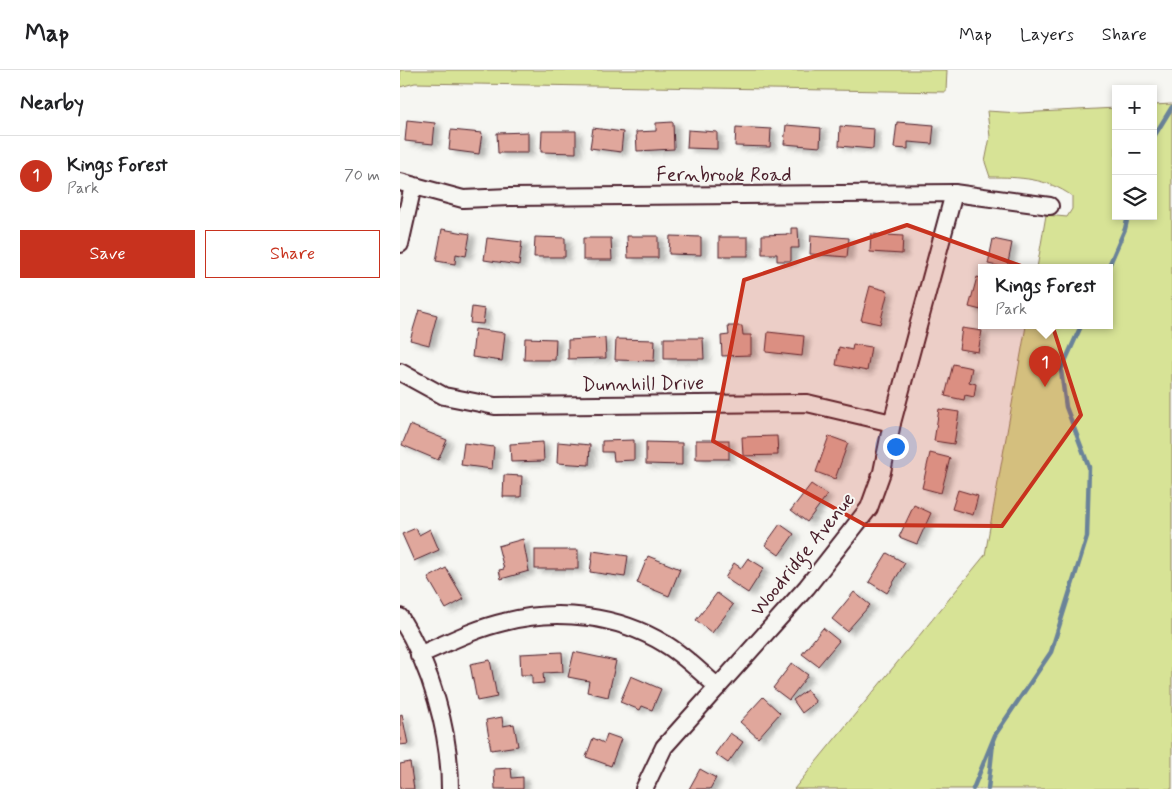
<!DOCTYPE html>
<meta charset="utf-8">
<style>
:root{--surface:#fff;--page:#f6f6f6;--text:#202124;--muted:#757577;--line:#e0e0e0;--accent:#c8321e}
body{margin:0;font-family:Mynerve,sans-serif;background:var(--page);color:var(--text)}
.controls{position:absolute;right:15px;top:15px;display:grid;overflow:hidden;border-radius:0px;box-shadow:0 2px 8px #0003}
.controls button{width:45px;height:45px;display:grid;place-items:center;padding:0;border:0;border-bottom:1px solid var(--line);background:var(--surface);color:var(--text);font:25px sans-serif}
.you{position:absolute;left:495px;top:376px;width:18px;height:18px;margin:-12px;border:4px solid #fff;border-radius:50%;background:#1a73e8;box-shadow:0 0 0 8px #1a73e833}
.badge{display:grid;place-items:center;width:32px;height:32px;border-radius:50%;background:var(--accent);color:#fff;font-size:16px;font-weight:700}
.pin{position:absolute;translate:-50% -41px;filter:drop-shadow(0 1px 2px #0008)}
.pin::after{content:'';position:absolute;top:26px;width:18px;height:15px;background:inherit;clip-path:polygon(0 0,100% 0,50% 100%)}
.popup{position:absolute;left:578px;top:194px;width:135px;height:65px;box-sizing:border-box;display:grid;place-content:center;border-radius:0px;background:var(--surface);filter:drop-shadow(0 1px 4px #0005);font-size:16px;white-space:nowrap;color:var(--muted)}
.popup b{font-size:19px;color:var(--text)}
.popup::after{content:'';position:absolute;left:50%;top:100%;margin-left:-10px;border:10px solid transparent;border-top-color:var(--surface)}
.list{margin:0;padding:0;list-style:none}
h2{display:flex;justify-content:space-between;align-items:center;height:65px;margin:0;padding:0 20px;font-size:21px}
h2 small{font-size:16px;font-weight:400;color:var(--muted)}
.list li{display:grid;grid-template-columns:32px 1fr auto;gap:15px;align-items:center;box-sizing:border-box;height:80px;padding:0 20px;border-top:1px solid var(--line)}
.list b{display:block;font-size:19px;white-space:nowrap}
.list p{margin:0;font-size:16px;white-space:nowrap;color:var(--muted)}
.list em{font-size:16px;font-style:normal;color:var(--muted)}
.actions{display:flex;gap:10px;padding:15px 20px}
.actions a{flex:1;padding:11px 0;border:1px solid var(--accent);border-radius:0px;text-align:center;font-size:18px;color:var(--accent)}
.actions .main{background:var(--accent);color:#fff}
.icon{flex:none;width:28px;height:28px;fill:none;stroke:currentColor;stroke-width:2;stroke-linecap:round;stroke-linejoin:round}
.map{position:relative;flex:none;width:772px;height:719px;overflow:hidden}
header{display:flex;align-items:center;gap:30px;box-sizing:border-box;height:70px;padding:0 25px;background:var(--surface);border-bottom:1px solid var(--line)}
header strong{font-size:24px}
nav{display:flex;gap:28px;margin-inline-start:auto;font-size:18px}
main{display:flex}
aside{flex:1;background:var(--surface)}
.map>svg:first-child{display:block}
.green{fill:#d7e396;stroke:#908160}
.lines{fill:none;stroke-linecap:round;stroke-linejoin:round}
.stream{stroke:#6b8399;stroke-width:4.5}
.building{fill:#e0a79c;stroke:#4a1f2b;filter:url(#shadow)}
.minor-casing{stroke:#4a1f2b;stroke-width:20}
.minor{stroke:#f6f6f2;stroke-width:16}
.marked{fill:#c8321e;fill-opacity:0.2;stroke:#c8321e;stroke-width:4;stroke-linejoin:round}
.labels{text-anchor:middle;stroke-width:4;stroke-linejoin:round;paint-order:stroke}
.street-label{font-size:20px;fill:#4a1f2b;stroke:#f6f6f2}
</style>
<header>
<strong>Map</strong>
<nav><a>Map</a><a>Layers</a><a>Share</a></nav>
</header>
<main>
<aside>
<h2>Nearby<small></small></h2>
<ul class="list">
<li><span class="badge">1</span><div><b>Kings Forest</b><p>Park</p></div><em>70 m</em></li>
</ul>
<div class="actions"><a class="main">Save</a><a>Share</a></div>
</aside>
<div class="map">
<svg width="772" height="719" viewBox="0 0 772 719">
<defs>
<filter id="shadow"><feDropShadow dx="5.5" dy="3" stdDeviation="2.5" flood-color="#0004"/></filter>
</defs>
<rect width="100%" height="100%" fill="#f6f6f2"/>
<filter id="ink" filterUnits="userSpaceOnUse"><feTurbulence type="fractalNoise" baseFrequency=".02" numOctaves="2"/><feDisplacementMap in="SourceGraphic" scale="10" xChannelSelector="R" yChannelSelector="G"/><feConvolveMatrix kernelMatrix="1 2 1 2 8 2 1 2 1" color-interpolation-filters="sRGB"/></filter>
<g filter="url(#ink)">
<g class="green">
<path d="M0 0H547L546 22 15 13 0 17Z"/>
<path d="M772 34V719H394L585 485 626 256H709V198H637L646 145 667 147 672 139V126C647 108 619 107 590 107L585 92 590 67 587 41 619 43 716 38V146H753V35Z"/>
</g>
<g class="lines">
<g class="stream">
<path d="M753 68 772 37"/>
<path d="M708 198 725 159 728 146"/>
<path d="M573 719 595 665 651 582 687 467 689 397 666 337 661 300 681 256"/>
<path d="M588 719 593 673"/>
</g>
</g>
<g class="building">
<path d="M7 50 35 53 33 74 5 71Z"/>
<path d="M273 52 274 79 237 81 236 62 256 61V53Z"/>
<path d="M497 52 534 55 532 74 508 72V79L494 78Z"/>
<path d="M386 55 421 58 420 77 384 74Z"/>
<path d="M440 56 474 59 473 79 439 76Z"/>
<path d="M336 57 371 59 370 77 335 76Z"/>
<path d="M193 58 223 62 221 82 190 78Z"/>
<path d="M51 60 82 63 79 84 49 80Z"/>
<path d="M288 60 317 62V79L287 78Z"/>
<path d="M142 61H176V83L141 82Z"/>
<path d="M128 62V83H98L97 63Z"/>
<path d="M391 158H398L399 178H391V191H377V184H362V165L391 164Z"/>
<path d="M42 159 70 164 66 186 56 184 55 194 36 191Z"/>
<path d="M471 164 503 166 502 184 470 182Z"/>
<path d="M411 165 449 168 447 187 410 184Z"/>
<path d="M227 166H258V188H228Z"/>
<path d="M270 166 301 167V185L269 184Z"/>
<path d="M135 167 165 168V187H134Z"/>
<rect x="319" y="167" width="29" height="19"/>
<path d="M87 168 122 172 119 195 84 190Z"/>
<path d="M183 168H211L212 190H183Z"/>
<path d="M593 169 612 173 607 198 588 194Z"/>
<path d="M577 207 581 208V240L569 237Z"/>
<path d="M470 216 488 221 480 254 461 250Z"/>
<path d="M72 237 85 239 83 254 70 253Z"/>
<path d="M19 240 37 245 29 275 10 270Z"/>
<path d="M328 256H342L343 265H351V285L322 286 321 266 329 265Z"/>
<path d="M562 258 582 261 578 282 559 279Z"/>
<path d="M75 259 105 263 102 291 72 287Z"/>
<path d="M368 262 404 266 402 286 366 282Z"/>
<path d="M125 268 156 269 155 290H124Z"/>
<path d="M205 268 206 288 168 289V270Z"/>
<path d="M264 268H303L304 289H264Z"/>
<path d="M216 269 255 270 254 291 215 290Z"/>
<path d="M453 274 471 277 467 301 436 295 439 277 452 280Z"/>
<path d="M553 294 572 298 569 312 576 314 574 327 565 325 564 330 545 326Z"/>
<path d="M539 339 559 342 554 374 534 371Z"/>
<path d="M10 355 47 370 38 390 2 375Z"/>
<path d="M377 366 378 385 343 386 342 367Z"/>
<path d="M429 366 448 373 435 409 416 402Z"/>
<path d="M234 370V390L214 391 213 382H202V371Z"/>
<rect x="296" y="370" width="33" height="19"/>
<path d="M143 372 144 391 111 392 110 374Z"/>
<path d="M158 372 190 375 189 395 157 393Z"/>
<path d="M246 372 282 373V395L246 394Z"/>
<path d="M64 373 94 377 92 399 61 395Z"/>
<path d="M530 383 550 388 541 423 522 418Z"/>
<path d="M104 405 122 406 121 427H103Z"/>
<path d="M411 414 427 425 407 452 391 440Z"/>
<path d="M558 420 578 426 573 445 552 439Z"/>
<path d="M514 435 531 443 517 474 499 467Z"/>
<path d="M380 454 394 464 379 485 365 475Z"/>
<path d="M16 458 19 465 30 459 39 480 14 491 2 464Z"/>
<path d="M123 469 129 501 101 509 99 500 104 499 98 476Z"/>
<rect x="135" y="480" width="43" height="19"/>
<path d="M193 481 228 486 225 507 190 502Z"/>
<path d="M487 483 505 493 487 523 469 512Z"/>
<path d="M248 486 280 499 269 526 237 513Z"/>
<path d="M348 488 364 498 348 523 325 508 334 493 341 498Z"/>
<path d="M46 498 64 529 46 539 28 508Z"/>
<path d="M454 522 470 535 447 561 432 549Z"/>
<path d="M317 523 333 535 312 563 296 550Z"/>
<path d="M423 558 439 571 418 596 402 584Z"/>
<path d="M162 582 163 602 143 603 144 613 132 614V605H121L120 584Z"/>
<path d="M174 582 216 591 208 627 187 622 189 611 168 607Z"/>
<path d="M90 590 97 627 77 631 70 594Z"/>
<path d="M392 593 408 605 389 630 373 618Z"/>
<path d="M231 606 261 619 252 640 242 636 240 640 220 632Z"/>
<path d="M407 620 416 632 402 643 393 630Z"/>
<path d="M363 627 380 643 358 668 340 652Z"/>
<path d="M2 644 8 674 0 675V645Z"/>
<path d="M102 647 103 656 114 654 118 676 91 680 86 650Z"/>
<path d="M330 663 343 672 328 693 315 684Z"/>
<path d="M207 664 221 669 211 696 186 687 193 668 204 673Z"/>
<path d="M10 692 14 719H0V694Z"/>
<path d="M111 698 112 708 123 707V719H95L94 699Z"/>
<path d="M300 699 316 708 310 719H289Z"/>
</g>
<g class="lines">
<g class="minor-casing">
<g id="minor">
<path d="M0 112 63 129 110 127 554 123 650 136"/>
<path d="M0 174 13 116"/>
<path d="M0 302 44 326 95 336 407 333 492 353"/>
<path d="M0 547C31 596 50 662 50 719"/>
<path d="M19 585C47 573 74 559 104 552 157 538 218 545 265 574 284 585 301 603 318 617"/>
<path d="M244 719 264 677 407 517 469 438 482 402 492 353 554 123"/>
</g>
</g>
<use href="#minor" class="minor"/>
</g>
</g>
<path class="marked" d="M507 155 635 201 681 345 602 456 465 455 313 371 344 210Z"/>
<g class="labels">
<g class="street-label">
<text x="324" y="111">Fernbrook Road</text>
<text transform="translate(243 313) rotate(-1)" y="7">Dunnhill Drive</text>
<text transform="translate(402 484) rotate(-51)" y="7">Woodridge Avenue</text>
</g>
</g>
</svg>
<div class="controls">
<button>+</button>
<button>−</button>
<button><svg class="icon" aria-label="layers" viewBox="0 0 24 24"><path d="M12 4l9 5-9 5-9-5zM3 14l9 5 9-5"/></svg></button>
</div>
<div class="you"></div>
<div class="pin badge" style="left:645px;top:317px">1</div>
<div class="popup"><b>Kings Forest</b>Park</div>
</div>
</main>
